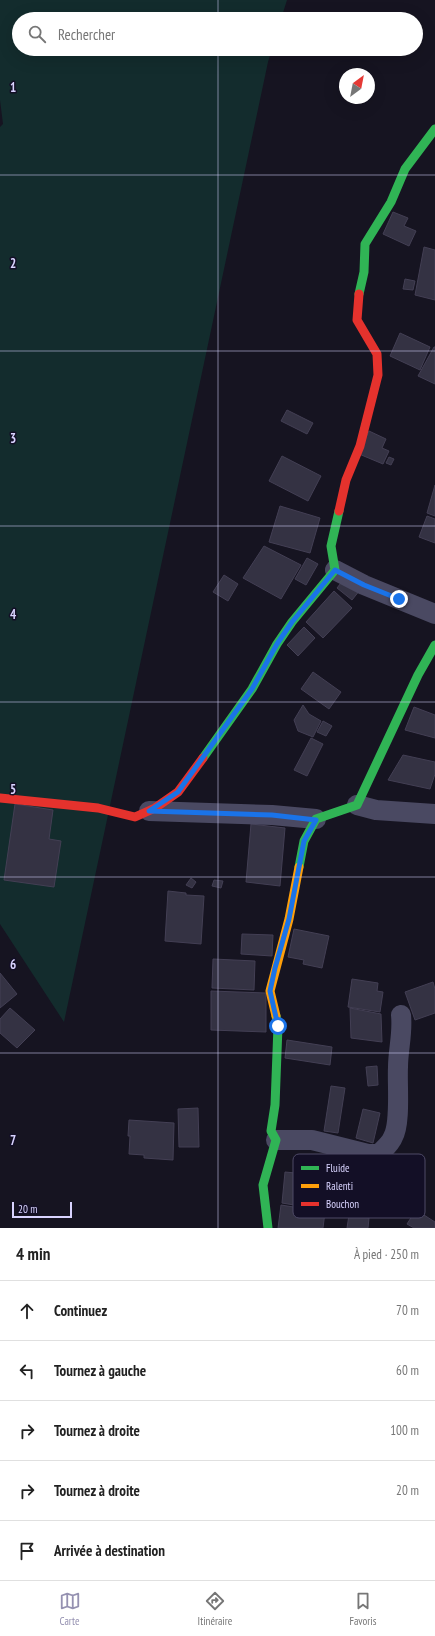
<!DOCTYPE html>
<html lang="fr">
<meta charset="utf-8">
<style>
:root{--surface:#fff;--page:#f2f2f2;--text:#222;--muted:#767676;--line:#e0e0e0;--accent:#9591b1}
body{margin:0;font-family:"PT Sans Narrow",sans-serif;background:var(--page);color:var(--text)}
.compass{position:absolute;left:339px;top:68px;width:36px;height:36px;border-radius:50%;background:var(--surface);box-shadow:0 4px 16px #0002;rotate:32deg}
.scale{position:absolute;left:12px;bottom:10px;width:60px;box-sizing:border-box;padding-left:4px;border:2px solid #d9d4ff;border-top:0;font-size:11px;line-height:14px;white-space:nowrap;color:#d9d4ff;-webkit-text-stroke:3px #130f26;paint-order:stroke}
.stop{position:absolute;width:12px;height:12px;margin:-9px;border:3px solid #1a73e8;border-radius:50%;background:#fff}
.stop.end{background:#1a73e8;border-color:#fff;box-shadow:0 1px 4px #0008}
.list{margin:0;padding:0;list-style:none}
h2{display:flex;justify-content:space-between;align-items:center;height:52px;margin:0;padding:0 16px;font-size:17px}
h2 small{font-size:13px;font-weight:400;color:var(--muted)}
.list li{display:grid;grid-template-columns:26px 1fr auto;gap:12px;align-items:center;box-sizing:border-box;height:60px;padding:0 16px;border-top:1px solid var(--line)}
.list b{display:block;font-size:15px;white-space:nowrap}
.list em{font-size:13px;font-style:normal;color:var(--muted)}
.icon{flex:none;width:22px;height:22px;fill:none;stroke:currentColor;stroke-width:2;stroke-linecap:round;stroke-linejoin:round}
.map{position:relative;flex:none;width:435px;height:1228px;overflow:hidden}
.search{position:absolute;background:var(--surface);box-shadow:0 4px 16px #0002;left:12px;right:12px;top:12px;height:44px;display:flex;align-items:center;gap:10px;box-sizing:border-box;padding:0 14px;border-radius:22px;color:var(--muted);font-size:15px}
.sheet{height:352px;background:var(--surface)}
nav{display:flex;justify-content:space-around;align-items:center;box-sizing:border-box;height:56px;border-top:1px solid var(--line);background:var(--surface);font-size:11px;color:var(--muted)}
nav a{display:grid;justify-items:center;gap:2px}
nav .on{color:var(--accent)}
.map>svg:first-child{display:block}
.green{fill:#132c2d}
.building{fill:#343243;stroke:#433f54}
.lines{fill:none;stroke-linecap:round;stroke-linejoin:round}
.street{stroke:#4a4962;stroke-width:20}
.fast{stroke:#30b455;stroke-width:9}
.slow{stroke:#ff9f0a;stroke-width:9}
.jam{stroke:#e5322d;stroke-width:9}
.route{stroke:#1a73e8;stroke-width:5}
.grid{fill:none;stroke:#d9d4ff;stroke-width:1;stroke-opacity:0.55}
.key{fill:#130f26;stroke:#4e4a67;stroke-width:1}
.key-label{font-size:11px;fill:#d9d4ff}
.grid-label{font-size:13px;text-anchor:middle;font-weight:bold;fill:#d9d4ff;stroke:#130f26;stroke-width:3;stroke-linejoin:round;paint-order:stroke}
</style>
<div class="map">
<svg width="435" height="1228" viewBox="0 0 435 1228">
<rect width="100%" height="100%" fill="#161421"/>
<path class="green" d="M0 0H287L281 19H19V49H272L268 62 64 1022 0 924V127L3 124 0 100Z"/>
<g class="building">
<path d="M393 212 408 218 404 226 416 231 409 246 383 234Z"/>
<path d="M424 247 435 250V300L415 295Z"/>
<path d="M405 279 415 281 413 290 403 289Z"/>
<path d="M400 333 430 347 420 370 390 356Z"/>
<path d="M434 347H435V384L418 376Z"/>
<path d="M287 410 313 423 307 434 281 421Z"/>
<path d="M369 431 386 439 382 448 389 451 383 464 359 454Z"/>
<path d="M282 456 321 476 308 501 269 481Z"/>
<path d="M389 457 394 459 391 465 386 463Z"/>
<path d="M435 485V516L427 513Z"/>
<path d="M280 506 320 518 310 553 269 542Z"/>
<path d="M427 516 435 519V543L419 537Z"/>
<path d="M264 546 301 565 281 599 243 578Z"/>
<path d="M307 558 318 564 306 585 295 579Z"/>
<path d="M224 575 238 584 228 601 213 592Z"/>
<path d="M344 579 360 590 352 600 337 588Z"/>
<path d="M334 591 352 608 323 638 306 622Z"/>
<path d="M304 627 315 638 298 656 287 645Z"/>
<path d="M313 672 341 692 329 709 301 689Z"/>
<path d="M303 705 309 714 321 721 313 737 298 731 294 720Z"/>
<path d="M414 707 435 715V738L405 730Z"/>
<path d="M323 721 332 726 326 736 317 732Z"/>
<path d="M311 738 323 744 307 776 294 770Z"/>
<path d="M403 755 435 762V774L430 789 388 780Z"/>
<path d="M15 804 53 810 49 839 61 841 54 887 4 880Z"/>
<path d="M251 824 285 828 280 886 246 882Z"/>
<path d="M191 878 196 882 192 888 186 885Z"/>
<path d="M214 880 223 881 221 888 212 886Z"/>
<path d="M168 891 186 893V895L204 896 201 944 165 941Z"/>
<path d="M294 929 329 936 322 968 303 964 304 960 288 957Z"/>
<path d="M242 934 273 935 272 956 241 954Z"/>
<path d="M213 959 255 961 254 990 212 988Z"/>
<path d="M0 973 17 994 0 1008Z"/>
<path d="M352 979 378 983 377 991 383 992 380 1012 348 1007Z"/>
<path d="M433 982 435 989V1013L415 1020 405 992Z"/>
<path d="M211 991 266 993V1032L211 1030Z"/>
<path d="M10 1008 35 1030 17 1048 0 1033V1019Z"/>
<path d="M350 1008 381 1014 382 1042 351 1038Z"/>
<path d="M287 1040 332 1047 330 1065 285 1058Z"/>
<path d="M377 1066 378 1085 368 1086 366 1067Z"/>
<path d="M331 1086 345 1088 338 1133 324 1131Z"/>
<path d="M198 1108 199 1147H179L178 1109Z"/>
<path d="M363 1109 380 1113 373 1143 356 1138Z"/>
<path d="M129 1120 174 1123 173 1160 144 1158V1155L129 1154 130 1136H128Z"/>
<path d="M285 1172 325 1176 324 1210 282 1203Z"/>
<path d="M281 1205 325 1212 323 1228H278Z"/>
<path d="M416 1210 435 1222V1228H414L407 1224Z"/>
<path d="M349 1215 369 1218 368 1228H347Z"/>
</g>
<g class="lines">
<g class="street">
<path d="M335 570 364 585 435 614"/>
<path d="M357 805 376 810 435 814"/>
<path d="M149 811 272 815 316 819"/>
<path d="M276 1140H312L368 1154H379C384 1149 391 1143 393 1137 401 1123 397 1084 398 1067 398 1050 403 1033 401 1015"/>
</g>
<g class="fast">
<path d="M359 294 364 272 365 244 391 202 405 169 435 129"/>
<path d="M203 758 252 689 277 644 292 622 335 570 331 546 339 511"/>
<path d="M299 867 304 841 316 819 357 805 418 675 435 645"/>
<path d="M268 1228 263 1185 276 1140 271 1131 275 1105 278 1026 276 1016"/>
</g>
<path class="slow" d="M276 1016 270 991 289 919 299 867"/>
<g class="jam">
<path d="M339 511 346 480 360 446 378 375 377 354 357 320 359 294"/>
<path d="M0 798 98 808 135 817 155 808 178 792 203 758"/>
</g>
</g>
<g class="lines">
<path class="route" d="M278 1026 270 991 275 968 289 919 304 841 316 820 272 815 149 811 178 792 252 689 277 644 292 622 335 570 364 585 399 599"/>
</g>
<path class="grid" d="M218 0V19M218 49V1228M0 175H435M0 351H435M0 526H435M0 702H435M0 877H435M0 1053H435"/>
<rect x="293" y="1154" width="132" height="64" rx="6" class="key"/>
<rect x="301" y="1166" width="18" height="4" fill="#30b455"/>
<rect x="301" y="1184" width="18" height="4" fill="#ff9f0a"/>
<rect x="301" y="1202" width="18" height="4" fill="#e5322d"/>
<g class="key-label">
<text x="326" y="1172">Fluide</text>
<text x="326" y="1190">Ralenti</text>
<text x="326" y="1208">Bouchon</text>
</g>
<g class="grid-label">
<text x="13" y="92">1</text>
<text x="13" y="268">2</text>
<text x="13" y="443">3</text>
<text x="13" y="619">4</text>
<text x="13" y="794">5</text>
<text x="13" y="969">6</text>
<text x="13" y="1145">7</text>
</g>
</svg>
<svg class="compass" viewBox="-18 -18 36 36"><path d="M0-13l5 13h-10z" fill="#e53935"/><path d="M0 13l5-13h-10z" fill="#767676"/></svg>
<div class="scale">20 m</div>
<div class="stop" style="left:278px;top:1026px"></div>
<div class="stop end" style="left:399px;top:599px"></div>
<div class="search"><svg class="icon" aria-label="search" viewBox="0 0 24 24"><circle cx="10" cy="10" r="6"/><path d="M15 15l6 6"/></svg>Rechercher</div>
</div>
<section class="sheet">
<h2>4 min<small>À pied · 250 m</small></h2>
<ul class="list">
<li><svg class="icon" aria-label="ahead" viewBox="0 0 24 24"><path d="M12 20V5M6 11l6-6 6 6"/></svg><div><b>Continuez</b></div><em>70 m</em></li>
<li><svg class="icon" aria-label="left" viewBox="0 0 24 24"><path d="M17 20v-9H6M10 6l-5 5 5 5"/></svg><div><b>Tournez à gauche</b></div><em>60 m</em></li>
<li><svg class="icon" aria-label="right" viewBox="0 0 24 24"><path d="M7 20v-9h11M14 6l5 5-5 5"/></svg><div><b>Tournez à droite</b></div><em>100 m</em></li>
<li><svg class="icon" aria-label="right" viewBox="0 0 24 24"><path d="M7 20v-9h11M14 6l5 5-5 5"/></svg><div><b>Tournez à droite</b></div><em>20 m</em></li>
<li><svg class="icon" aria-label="arrive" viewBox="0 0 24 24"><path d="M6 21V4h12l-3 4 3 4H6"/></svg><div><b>Arrivée à destination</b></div></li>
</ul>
</section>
<nav>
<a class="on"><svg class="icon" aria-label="map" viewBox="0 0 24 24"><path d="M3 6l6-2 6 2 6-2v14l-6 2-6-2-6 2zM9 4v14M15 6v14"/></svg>Carte</a>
<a><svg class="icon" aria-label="directions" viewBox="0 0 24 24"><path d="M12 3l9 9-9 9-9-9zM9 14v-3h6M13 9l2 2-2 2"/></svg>Itinéraire</a>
<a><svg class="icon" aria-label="saved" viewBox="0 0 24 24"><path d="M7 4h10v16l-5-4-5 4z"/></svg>Favoris</a>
</nav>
